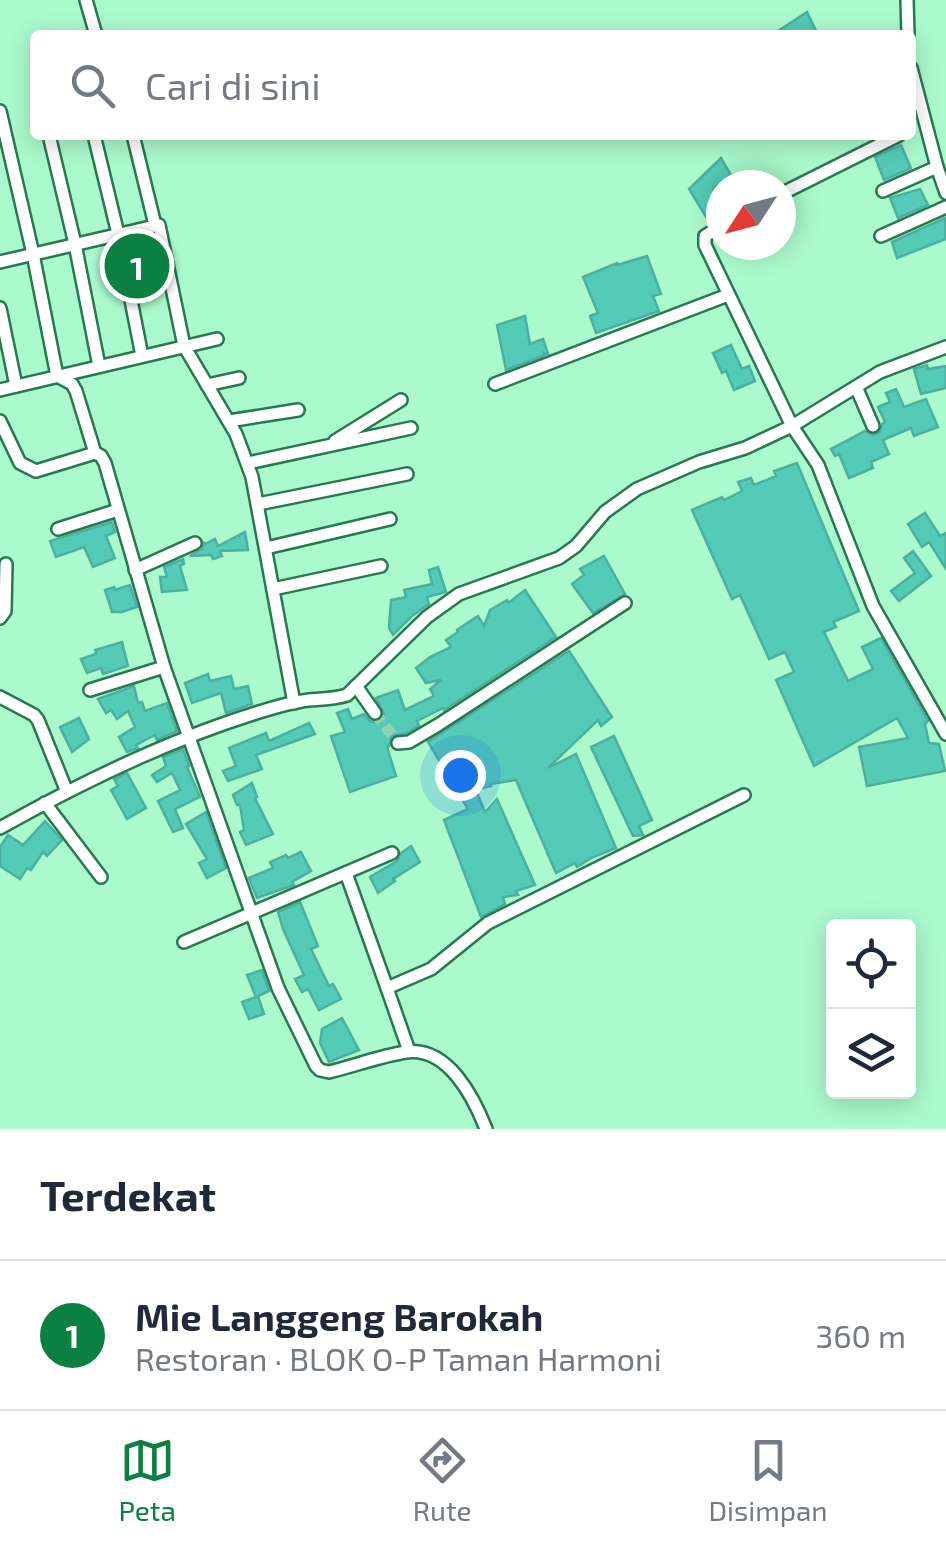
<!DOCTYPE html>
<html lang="id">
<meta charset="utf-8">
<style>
:root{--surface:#fff;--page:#f6f6f7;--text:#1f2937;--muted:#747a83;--line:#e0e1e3;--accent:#0b8043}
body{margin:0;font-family:"Exo 2",sans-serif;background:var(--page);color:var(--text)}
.controls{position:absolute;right:30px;bottom:30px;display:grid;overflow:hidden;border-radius:10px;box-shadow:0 5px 25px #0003}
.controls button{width:90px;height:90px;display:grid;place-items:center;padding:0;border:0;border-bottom:2px solid var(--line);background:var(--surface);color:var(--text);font:50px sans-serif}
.compass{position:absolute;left:706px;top:170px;width:90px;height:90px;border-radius:50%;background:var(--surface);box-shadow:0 5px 25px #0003;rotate:234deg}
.you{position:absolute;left:460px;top:775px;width:35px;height:35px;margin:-25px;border:8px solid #fff;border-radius:50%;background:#1a73e8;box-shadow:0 0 0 15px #1a73e833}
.badge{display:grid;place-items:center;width:65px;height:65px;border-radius:50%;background:var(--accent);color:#fff;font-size:32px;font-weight:700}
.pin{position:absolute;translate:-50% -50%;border:5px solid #fff;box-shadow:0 2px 10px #0006}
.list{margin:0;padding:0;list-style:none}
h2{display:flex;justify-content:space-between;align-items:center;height:130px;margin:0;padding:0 40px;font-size:42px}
h2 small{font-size:32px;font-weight:400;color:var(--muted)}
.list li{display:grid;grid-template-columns:65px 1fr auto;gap:30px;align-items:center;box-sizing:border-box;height:150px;padding:0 40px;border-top:2px solid var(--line)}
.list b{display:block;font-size:38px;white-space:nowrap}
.list p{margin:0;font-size:32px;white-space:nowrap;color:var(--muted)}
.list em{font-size:32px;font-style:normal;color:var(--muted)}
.icon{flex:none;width:55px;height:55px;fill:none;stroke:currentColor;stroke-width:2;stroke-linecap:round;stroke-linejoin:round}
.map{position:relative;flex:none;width:946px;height:1129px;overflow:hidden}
.search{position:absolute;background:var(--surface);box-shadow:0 5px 25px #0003;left:30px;right:30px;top:30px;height:110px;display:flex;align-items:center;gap:25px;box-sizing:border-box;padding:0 35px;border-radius:10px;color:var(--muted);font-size:38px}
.sheet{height:280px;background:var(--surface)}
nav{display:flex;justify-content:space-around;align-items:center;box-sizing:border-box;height:140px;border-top:2px solid var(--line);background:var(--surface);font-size:28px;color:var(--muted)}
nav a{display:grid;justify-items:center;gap:5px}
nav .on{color:var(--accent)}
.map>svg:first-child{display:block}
.building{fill:#54cbb6;stroke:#4bb09e;stroke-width:2.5}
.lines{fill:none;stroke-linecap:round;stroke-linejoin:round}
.minor-tunnel{stroke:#8ed3ad;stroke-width:11;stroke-dasharray:11 5.5;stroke-linecap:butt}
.minor-casing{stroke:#287853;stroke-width:16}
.minor{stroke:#fff;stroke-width:11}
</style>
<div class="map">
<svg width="946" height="1129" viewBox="0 0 946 1129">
<rect width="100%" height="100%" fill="#abface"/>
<g class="building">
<path d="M807 12 816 31 812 35H772Z"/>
<path d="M901 145 911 168 884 180 875 157Z"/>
<path d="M721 158 732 177 713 188 721 203V212L708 220 689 189Z"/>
<path d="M920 189 928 205 898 218 890 198Z"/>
<path d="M945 218 946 239 897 258 892 242Z"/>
<path d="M647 256 661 294 653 296 659 311 596 333 590 316 598 313 583 277 617 263V265Z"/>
<path d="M525 316 530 344 543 339 548 354 544 353 545 355 506 370 497 325Z"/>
<path d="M731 345 742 369 749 366 755 381 734 390 726 371 722 373 713 353Z"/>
<path d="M927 365 928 369 946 366V388L921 394 914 369Z"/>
<path d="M896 389 904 407 926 399 938 427 914 436 911 428 883 440 889 454 871 462 873 468 849 478 839 454 835 456 831 449 865 431 873 435 880 432 882 424 885 422 878 407 890 402 886 393Z"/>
<path d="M797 463 859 611 833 622 836 627 824 632 848 681 873 669 862 647 881 638 928 721 925 724 929 743 939 744 945 771 867 786 859 747 908 738 897 718 814 766 776 680 794 672 785 652 769 659 740 595 732 599 692 510 722 497 724 500 742 491 738 482 751 478 754 485 776 476 774 471Z"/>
<path d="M925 513 940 536 946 533V569L929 542 922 547 908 524Z"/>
<path d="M112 522 115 532 106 536 115 558 93 567 84 547 56 557 50 541Z"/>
<path d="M245 532 248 550 220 551 222 556 213 559 211 555 190 556 202 549 204 543 205 544 215 539 218 546Z"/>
<path d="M913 551 931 576 899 601 891 591 915 573 904 558Z"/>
<path d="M604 556 625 594 593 613 572 584 584 575 580 569Z"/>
<path d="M183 559 184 564 180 566 187 590 162 592 160 577H167L164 567Z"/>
<path d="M438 567 446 592 427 597 429 604 412 616 393 635 389 628 391 600 406 597 404 590 432 584 429 570Z"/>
<path d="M130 585 137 607 122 612H112L105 590 114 587 115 590Z"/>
<path d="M525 590 556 637 444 710 443 708 417 721 419 726 406 733 392 736 389 746 387 747 396 776 350 792 331 736 345 732 337 713 348 709 352 719 364 714 370 721 377 722 381 720 384 713 376 698 398 690 405 710 434 696 430 689 441 680 426 683 416 668 430 657 451 647 446 640 458 632 457 630 478 616 484 626 490 610 507 600 508 603Z"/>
<path d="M122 642 128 666 103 674 101 668 87 673 81 659 96 654 95 650Z"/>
<path d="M569 651 612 717 601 726 598 720 548 768 576 754 616 848 591 858 577 867 575 863 556 873 516 780 490 784 491 786 476 790 485 812 497 799 535 885 516 891 518 895 503 897 505 904 481 917 444 820 468 809 428 742Z"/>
<path d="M208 674 210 681 231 676 234 689 248 686 252 704 226 713 221 693 192 703 185 683Z"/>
<path d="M134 686 138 703 142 702 145 711 167 703 177 731 157 740 155 735 136 745 138 748 127 752 119 737 135 727 128 711 117 719 111 710 106 713 98 699Z"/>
<path d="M79 718 89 739 72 752 60 727Z"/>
<path d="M309 723 315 734 256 755 262 769 228 781 223 771 236 766 229 748 266 733 269 741Z"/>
<path d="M614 736 652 820 639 826 643 835 633 836 591 747Z"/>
<path d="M183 749 189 766 187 767 200 797 175 809 183 828 173 832 158 801 180 790 172 773 157 782 152 775 166 766 163 757Z"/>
<path d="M127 773 146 808 127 819 111 790 118 786 114 779Z"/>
<path d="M252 783 257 797 255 798 273 834 246 845 240 832 244 830 240 805H237L233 795Z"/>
<path d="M206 812 226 868 207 878 199 863 207 859 186 824Z"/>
<path d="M45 821 62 840 47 856 43 852 31 870 27 868 20 879 0 866V847L8 835 23 845Z"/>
<path d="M411 846 420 862 393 879 395 881 378 893 370 877 397 861 401 853Z"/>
<path d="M301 852 311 871 292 882 294 885 257 898 249 878 273 868 270 862 286 855 288 858Z"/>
<path d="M300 902 318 946 311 949 329 986 333 984 341 999 319 1010 308 989 302 992 295 979 304 975 283 929 278 912Z"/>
<path d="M262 970 269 991 258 996 264 1014 249 1019 242 1002 256 997 247 975Z"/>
<path d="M342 1018 359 1050 329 1062 320 1043 322 1029Z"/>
</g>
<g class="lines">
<path class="minor-tunnel" d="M375 713 398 743"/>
<g class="minor-casing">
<g id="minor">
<path d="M86 0 96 35"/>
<path d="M907 0 908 35"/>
<path d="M911 68 937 167 946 193"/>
<path d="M0 111 33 254 57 376 72 384 76 391 95 453"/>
<path d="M49 135 75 244 99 366"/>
<path d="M94 135 118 234 142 356"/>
<path d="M133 135 155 225"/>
<path d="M883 191 937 167"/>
<path d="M781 194 899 135"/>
<path d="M721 226 705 236V245L792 426 818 465 873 606 946 734"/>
<path d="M881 236 946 207"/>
<path d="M0 262 159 225 184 346 236 434 252 477 294 703"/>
<path d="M0 308 16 386"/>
<path d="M495 384 728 295"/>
<path d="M207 385 239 378"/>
<path d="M857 389 873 426"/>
<path d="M0 390 217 339"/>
<path d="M0 421 20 463 36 471 95 453 101 456 105 463 164 667 278 988 316 1066 320 1070 329 1072C354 1066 380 1056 406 1052 448 1046 474 1098 486 1129"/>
<path d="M229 421 298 410"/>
<path d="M335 441 401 400"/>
<path d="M248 463 411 428"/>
<path d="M258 504 407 474"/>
<path d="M58 529 118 510"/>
<path d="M266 548 390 519"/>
<path d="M135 570 195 543"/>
<path d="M273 589 381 566"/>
<path d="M0 618 5 611 6 564"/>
<path d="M356 686 375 713"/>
<path d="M90 690 164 667"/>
<path d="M0 697 34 715 38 720 67 792"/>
<path d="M398 743 409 742 438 725 625 603"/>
<path d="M45 803 101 877"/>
<path d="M0 828C82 782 166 741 256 713 272 708 291 702 309 700 323 699 334 699 347 695L427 617 459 594 559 558 576 546 605 512 637 489 699 462 745 448 792 426 880 372 946 347"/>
<path d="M346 873 387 988 431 969 488 923 744 795"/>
<path d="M184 942 392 853"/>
<path d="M387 988 409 1051"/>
</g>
</g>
<use href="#minor" class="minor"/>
</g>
</svg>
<div class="controls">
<button><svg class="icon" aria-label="locate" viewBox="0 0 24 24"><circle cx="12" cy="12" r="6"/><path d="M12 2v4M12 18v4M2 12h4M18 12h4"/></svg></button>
<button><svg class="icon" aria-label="layers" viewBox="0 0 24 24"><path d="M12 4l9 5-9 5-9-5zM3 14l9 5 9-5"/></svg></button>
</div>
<svg class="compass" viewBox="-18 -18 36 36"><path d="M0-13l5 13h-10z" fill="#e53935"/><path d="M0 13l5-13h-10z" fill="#747a83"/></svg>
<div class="you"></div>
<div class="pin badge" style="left:137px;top:266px">1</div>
<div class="search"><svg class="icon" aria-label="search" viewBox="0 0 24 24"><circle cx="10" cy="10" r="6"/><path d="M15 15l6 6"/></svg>Cari di sini</div>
</div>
<section class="sheet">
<h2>Terdekat<small></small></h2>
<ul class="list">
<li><span class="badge">1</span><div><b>Mie Langgeng Barokah</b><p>Restoran · BLOK O-P Taman Harmoni</p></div><em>360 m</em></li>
</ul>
</section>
<nav>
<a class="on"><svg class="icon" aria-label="map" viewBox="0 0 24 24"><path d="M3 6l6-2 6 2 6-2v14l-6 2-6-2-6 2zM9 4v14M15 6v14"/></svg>Peta</a>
<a><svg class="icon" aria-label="directions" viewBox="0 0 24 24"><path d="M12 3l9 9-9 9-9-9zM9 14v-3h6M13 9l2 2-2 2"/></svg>Rute</a>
<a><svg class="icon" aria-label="saved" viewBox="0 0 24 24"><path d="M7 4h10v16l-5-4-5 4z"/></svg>Disimpan</a>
</nav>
